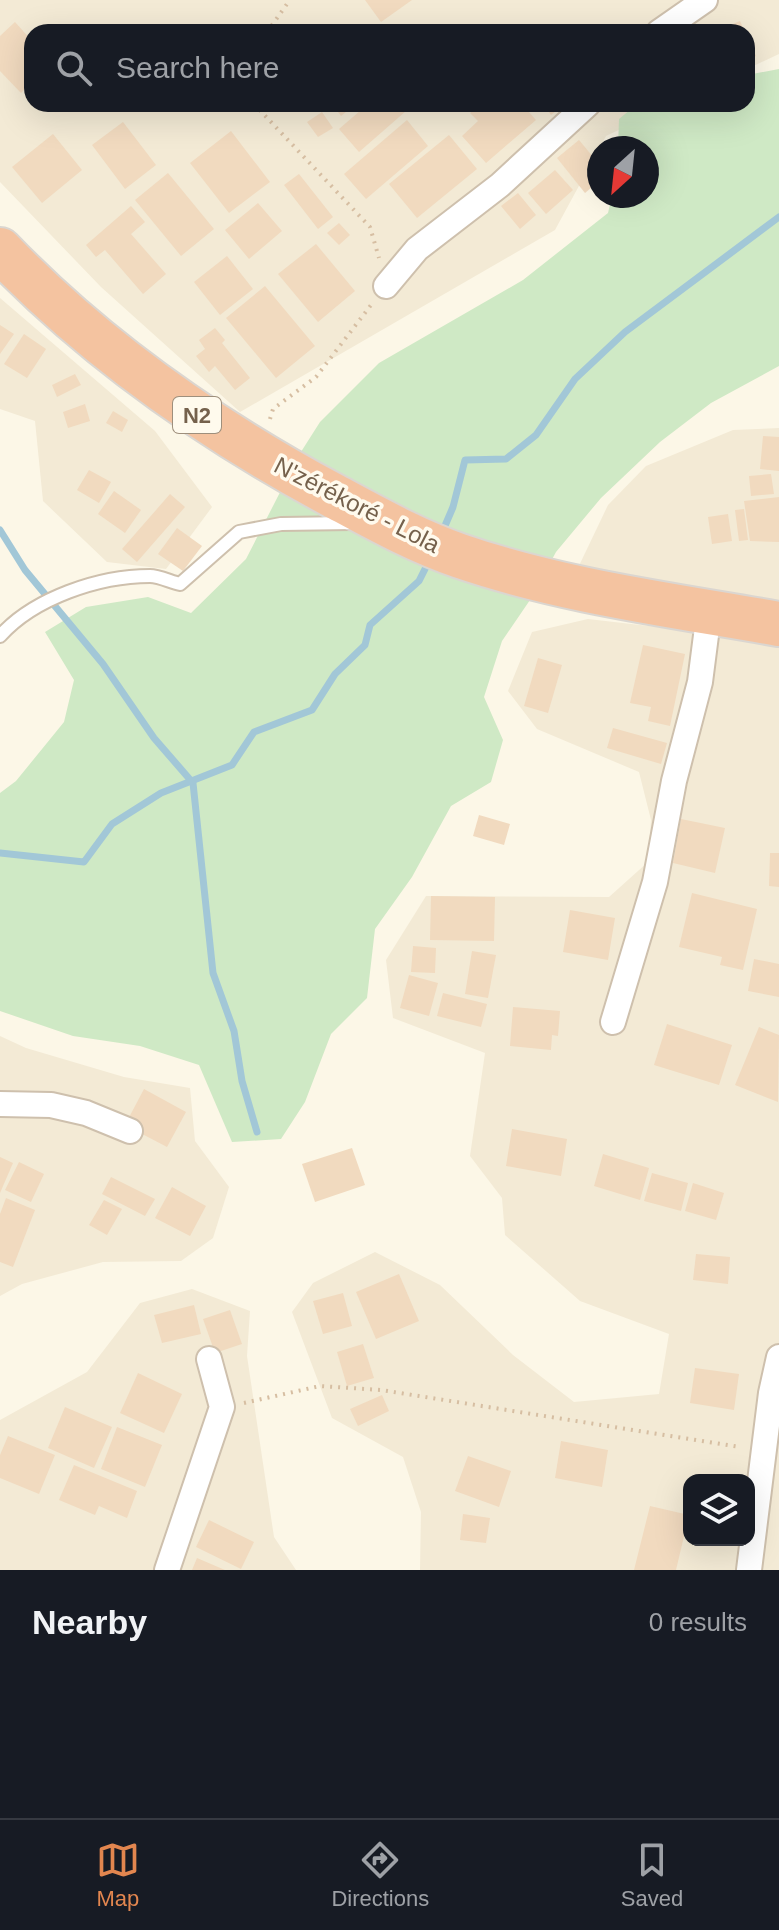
<!DOCTYPE html>
<meta charset="utf-8">
<style>
:root{--surface:#171b24;--page:#20242c;--text:#f1f3f6;--muted:#9ea1a6;--line:#363941;--accent:#e2864f}
body{margin:0;font-family:Arial,sans-serif;background:var(--page);color:var(--text)}
.controls{position:absolute;right:24px;bottom:24px;display:grid;overflow:hidden;border-radius:16px;box-shadow:0 8px 32px #0002}
.controls button{width:72px;height:72px;display:grid;place-items:center;padding:0;border:0;border-bottom:2px solid var(--line);background:var(--surface);color:var(--text);font:40px sans-serif}
.compass{position:absolute;left:587px;top:136px;width:72px;height:72px;border-radius:50%;background:var(--surface);box-shadow:0 8px 32px #0002;rotate:207deg}
.list{margin:0;padding:0;list-style:none}
h2{display:flex;justify-content:space-between;align-items:center;height:104px;margin:0;padding:0 32px;font-size:34px}
h2 small{font-size:26px;font-weight:400;color:var(--muted)}
.icon{flex:none;width:44px;height:44px;fill:none;stroke:currentColor;stroke-width:2;stroke-linecap:round;stroke-linejoin:round}
.map{position:relative;flex:none;width:779px;height:1570px;overflow:hidden}
.search{position:absolute;background:var(--surface);box-shadow:0 8px 32px #0002;left:24px;right:24px;top:24px;height:88px;display:flex;align-items:center;gap:20px;box-sizing:border-box;padding:0 28px;border-radius:24px;color:var(--muted);font-size:30px}
.sheet{height:248px;background:var(--surface)}
nav{display:flex;justify-content:space-around;align-items:center;box-sizing:border-box;height:112px;border-top:2px solid var(--line);background:var(--surface);font-size:22px;color:var(--muted)}
nav a{display:grid;justify-items:center;gap:4px}
nav .on{color:var(--accent)}
.map>svg:first-child{display:block}
.residential{fill:#f3ead5;fill-rule:evenodd}
.green{fill:#cfe9c5}
.lines{fill:none;stroke-linecap:round;stroke-linejoin:round}
.stream{stroke:#a2c7d7;stroke-width:7}
.building{fill:#f1dabf}
.lane-casing{stroke:#cec0ad;stroke-width:16}
.street-casing{stroke:#cec0ad;stroke-width:28}
.highway-casing{stroke:#dbd6d0;stroke-width:48}
.path{stroke:#d6bea2;stroke-width:4;stroke-dasharray:2 6;stroke-linecap:butt}
.lane{stroke:#fff;stroke-width:12}
.street{stroke:#fff;stroke-width:24}
.highway{stroke:#f4c3a0;stroke-width:44}
.labels{text-anchor:middle;stroke-width:7;stroke-linejoin:round;paint-order:stroke}
.shield{fill:#fffaed;stroke:#9e8f7c;stroke-width:2}
.shield-label{font-size:22px;font-weight:bold;fill:#75614c}
.street-label{font-size:24px;fill:#75614c;stroke:#fffaed}
</style>
<div class="map">
<svg width="779" height="1570" viewBox="0 0 779 1570">
<rect width="100%" height="100%" fill="#fcf7e7"/>
<g class="residential">
<path d="M0 0H779V54L747 69V32H32V104H673L606 136 555 230 240 412 101 287 0 182Z"/>
<path d="M0 298 155 431 212 507 166 569 107 562 43 501 35 421 0 409Z"/>
<path d="M779 428V603L576 572 608 505 646 466 733 430Z"/>
<path d="M588 619 779 641V1570H420L421 1512 403 1457 332 1418 292 1312 313 1283 375 1252 440 1285 513 1355 574 1402 659 1394 669 1334 580 1301 505 1235 502 1198 470 1156 485 1053 393 1018 386 960 426 896 609 897 648 862 651 820 639 772 537 729 508 691 532 632ZM689 1480H749V1540H689Z"/>
<path d="M0 1036 26 1048 124 1077 190 1088 195 1141 229 1187 213 1238 181 1261 103 1262 22 1284 0 1296Z"/>
<path d="M192 1289 250 1311 247 1356 274 1537 296 1570H0V1420L87 1372 140 1303Z"/>
</g>
<path class="green" d="M779 69V366L711 403 660 442 601 498 556 552 530 600 502 641 484 697 503 740 491 782 451 806 412 877 375 929 367 998 331 1034 305 1102 281 1139 232 1142 199 1065 140 1046 73 1036 0 1011V793L16 781 64 722 74 680 45 632 86 607 148 597 191 613 246 559 299 455 320 422 379 363 523 280 608 213 612 196H647V148H618L619 119 637 104H747V75Z"/>
<g class="lines">
<g class="stream">
<path d="M0 530 25 570 103 664 154 738 193 783 213 973 234 1031 242 1081 257 1132"/>
<path d="M441 535 453 507 465 460 506 459 536 435 575 379 625 332 779 217"/>
<path d="M0 853 84 862 112 824 161 793 232 765 254 732 312 710 335 674 365 645 370 625 419 581 429 561"/>
</g>
</g>
<g class="building">
<path d="M365 0H412L381 22Z"/>
<path d="M740 21 745 32H714Z"/>
<path d="M15 22 32 41V82L21 93 0 71V36Z"/>
<path d="M747 36 756 56 747 60Z"/>
<path d="M332 104H356L341 116Z"/>
<path d="M368 104H414L359 152 339 129Z"/>
<path d="M480 104H522L536 120 486 163 462 136 478 121 470 113Z"/>
<path d="M543 104H565L551 115Z"/>
<path d="M322 112 333 128 318 137 307 122Z"/>
<path d="M407 120 428 146 366 199 344 174Z"/>
<path d="M123 122 156 165 125 189 92 145Z"/>
<path d="M231 131 270 182 229 213 190 163Z"/>
<path d="M53 134 82 170 42 203 12 167Z"/>
<path d="M449 135 477 169 417 218 389 184Z"/>
<path d="M579 140 599 164V181L585 193 557 158Z"/>
<path d="M555 170 573 190 546 214 528 193Z"/>
<path d="M168 173 214 229 181 256 135 200Z"/>
<path d="M299 174 333 217 318 229 284 185Z"/>
<path d="M518 193 536 215 520 229 501 206Z"/>
<path d="M258 203 282 231 249 259 225 230Z"/>
<path d="M131 206 145 222 131 234 166 274 143 294 105 250 96 257 86 245Z"/>
<path d="M339 223 350 235 339 245 327 233Z"/>
<path d="M316 244 355 291 318 322 278 274Z"/>
<path d="M227 256 253 289 220 315 194 282Z"/>
<path d="M265 286 315 346 276 378 226 318Z"/>
<path d="M0 325 14 334 0 354Z"/>
<path d="M215 328 225 340 222 343 250 378 235 390 215 366 209 372 196 356 205 349 199 340Z"/>
<path d="M24 334 46 349 27 378 4 364Z"/>
<path d="M75 374 81 385 57 397 52 385Z"/>
<path d="M85 404 90 421 68 428 63 412Z"/>
<path d="M113 411 128 420 122 432 106 423Z"/>
<path d="M763 436 779 437V471L760 469Z"/>
<path d="M89 470 111 482 99 503 77 490Z"/>
<path d="M771 474 774 494 751 496 749 476Z"/>
<path d="M114 491 141 510 125 533 98 514Z"/>
<path d="M170 494 185 507 137 562 122 549Z"/>
<path d="M779 497V542L750 541 744 501Z"/>
<path d="M744 509 748 540 739 541 735 510Z"/>
<path d="M728 514 732 541 712 544 708 517Z"/>
<path d="M177 528 202 546 183 571 158 554Z"/>
<path d="M643 645 685 654 670 726 648 721 651 707 630 703Z"/>
<path d="M538 658 562 665 548 713 524 706Z"/>
<path d="M613 728 667 743 661 764 607 748Z"/>
<path d="M479 815 510 824 504 845 473 836Z"/>
<path d="M681 819 725 828 715 873 673 863Z"/>
<path d="M770 853H779V887L769 886Z"/>
<path d="M692 893 757 909 743 970 720 965 722 957 679 947Z"/>
<path d="M431 896 495 897 494 941 430 940Z"/>
<path d="M570 910 615 918 608 960 563 952Z"/>
<path d="M413 946 436 948 435 973 411 972Z"/>
<path d="M472 951 496 955 488 998 465 994Z"/>
<path d="M754 959 779 964V997L748 991Z"/>
<path d="M409 975 438 983 429 1016 400 1008Z"/>
<path d="M443 993 487 1004 481 1027 437 1016Z"/>
<path d="M513 1007 560 1011 558 1036 552 1035 551 1050 510 1046Z"/>
<path d="M667 1024 732 1045 719 1085 654 1065Z"/>
<path d="M759 1027 779 1035 778 1102 735 1085Z"/>
<path d="M144 1089 186 1112 167 1147 125 1125Z"/>
<path d="M512 1129 567 1139 561 1176 506 1166Z"/>
<path d="M352 1148 365 1185 315 1202 302 1164Z"/>
<path d="M603 1154 649 1168 640 1200 594 1186Z"/>
<path d="M0 1157 13 1163 0 1193Z"/>
<path d="M19 1162 44 1174 31 1202 5 1190Z"/>
<path d="M652 1173 688 1183 681 1211 644 1201Z"/>
<path d="M111 1177 155 1199 145 1216 102 1194Z"/>
<path d="M693 1183 724 1193 716 1220 685 1211Z"/>
<path d="M172 1187 206 1206 190 1236 155 1218Z"/>
<path d="M6 1198 35 1210 13 1267 0 1262V1214Z"/>
<path d="M104 1200 122 1209 107 1235 89 1225Z"/>
<path d="M696 1254 730 1257 728 1284 693 1280Z"/>
<path d="M399 1274 419 1321 376 1339 356 1292Z"/>
<path d="M343 1293 352 1326 323 1334 313 1301Z"/>
<path d="M194 1305 201 1334 162 1343 154 1315Z"/>
<path d="M230 1310 242 1344 215 1353 203 1319Z"/>
<path d="M363 1344 374 1378 347 1386 337 1352Z"/>
<path d="M695 1368 739 1374 734 1410 690 1403Z"/>
<path d="M138 1373 182 1394 164 1433 120 1413Z"/>
<path d="M382 1395 389 1411 358 1426 350 1409Z"/>
<path d="M65 1407 112 1427 94 1468 48 1448Z"/>
<path d="M117 1427 162 1445 145 1487 101 1469Z"/>
<path d="M8 1436 55 1455 39 1494 0 1478V1455Z"/>
<path d="M561 1441 608 1450 602 1487 555 1478Z"/>
<path d="M468 1456 511 1471 499 1507 455 1491Z"/>
<path d="M74 1465 137 1491 127 1518 99 1506 95 1515 59 1500Z"/>
<path d="M650 1506 689 1515 676 1570H634Z"/>
<path d="M463 1514 490 1518 486 1543 460 1540Z"/>
<path d="M209 1520 254 1542 241 1569 196 1547Z"/>
<path d="M197 1558 225 1570H192Z"/>
</g>
<g class="lines">
<g class="lane-casing">
<path id="lane" d="M0 636C34 598 99 576 150 576 159 576 171 582 180 584L239 532 281 524 352 523"/>
</g>
<g class="street-casing">
<g id="street">
<path d="M659 32 705 0"/>
<path d="M386 286 417 249 500 185 588 104"/>
<path d="M613 1022 655 882 674 781 700 682 709 612"/>
<path d="M0 1104 51 1105 86 1113 130 1131"/>
<path d="M167 1570 222 1407 209 1359"/>
<path d="M749 1570 771 1393 779 1357"/>
</g>
</g>
<g class="highway-casing">
<path id="highway" d="M0 250C97 351 211 430 334 496 375 518 416 541 460 556 562 591 672 605 779 624"/>
</g>
<g class="path">
<path d="M267 32 287 4"/>
<path d="M254 104 370 227 379 258"/>
<path d="M270 419 273 409 316 377 371 305"/>
<path d="M244 1403 320 1386 381 1390 740 1447"/>
</g>
<use href="#lane" class="lane"/>
<use href="#street" class="street"/>
<use href="#highway" class="highway"/>
</g>
<g class="labels">
<rect class="shield" x="173" y="397" width="48" height="36" rx="6"/>
<g class="shield-label">
<text x="197" y="423">N2</text>
</g>
<g class="street-label">
<text transform="translate(357 505) rotate(27)" y="8">N'zérékoré - Lola</text>
</g>
</g>
</svg>
<div class="controls">
<button><svg class="icon" aria-label="layers" viewBox="0 0 24 24"><path d="M12 4l9 5-9 5-9-5zM3 14l9 5 9-5"/></svg></button>
</div>
<svg class="compass" viewBox="-18 -18 36 36"><path d="M0-13l5 13h-10z" fill="#e53935"/><path d="M0 13l5-13h-10z" fill="#9ea1a6"/></svg>
<div class="search"><svg class="icon" aria-label="search" viewBox="0 0 24 24"><circle cx="10" cy="10" r="6"/><path d="M15 15l6 6"/></svg>Search here</div>
</div>
<section class="sheet">
<h2>Nearby<small>0 results</small></h2>
<ul class="list">
</ul>
</section>
<nav>
<a class="on"><svg class="icon" aria-label="map" viewBox="0 0 24 24"><path d="M3 6l6-2 6 2 6-2v14l-6 2-6-2-6 2zM9 4v14M15 6v14"/></svg>Map</a>
<a><svg class="icon" aria-label="directions" viewBox="0 0 24 24"><path d="M12 3l9 9-9 9-9-9zM9 14v-3h6M13 9l2 2-2 2"/></svg>Directions</a>
<a><svg class="icon" aria-label="saved" viewBox="0 0 24 24"><path d="M7 4h10v16l-5-4-5 4z"/></svg>Saved</a>
</nav>
